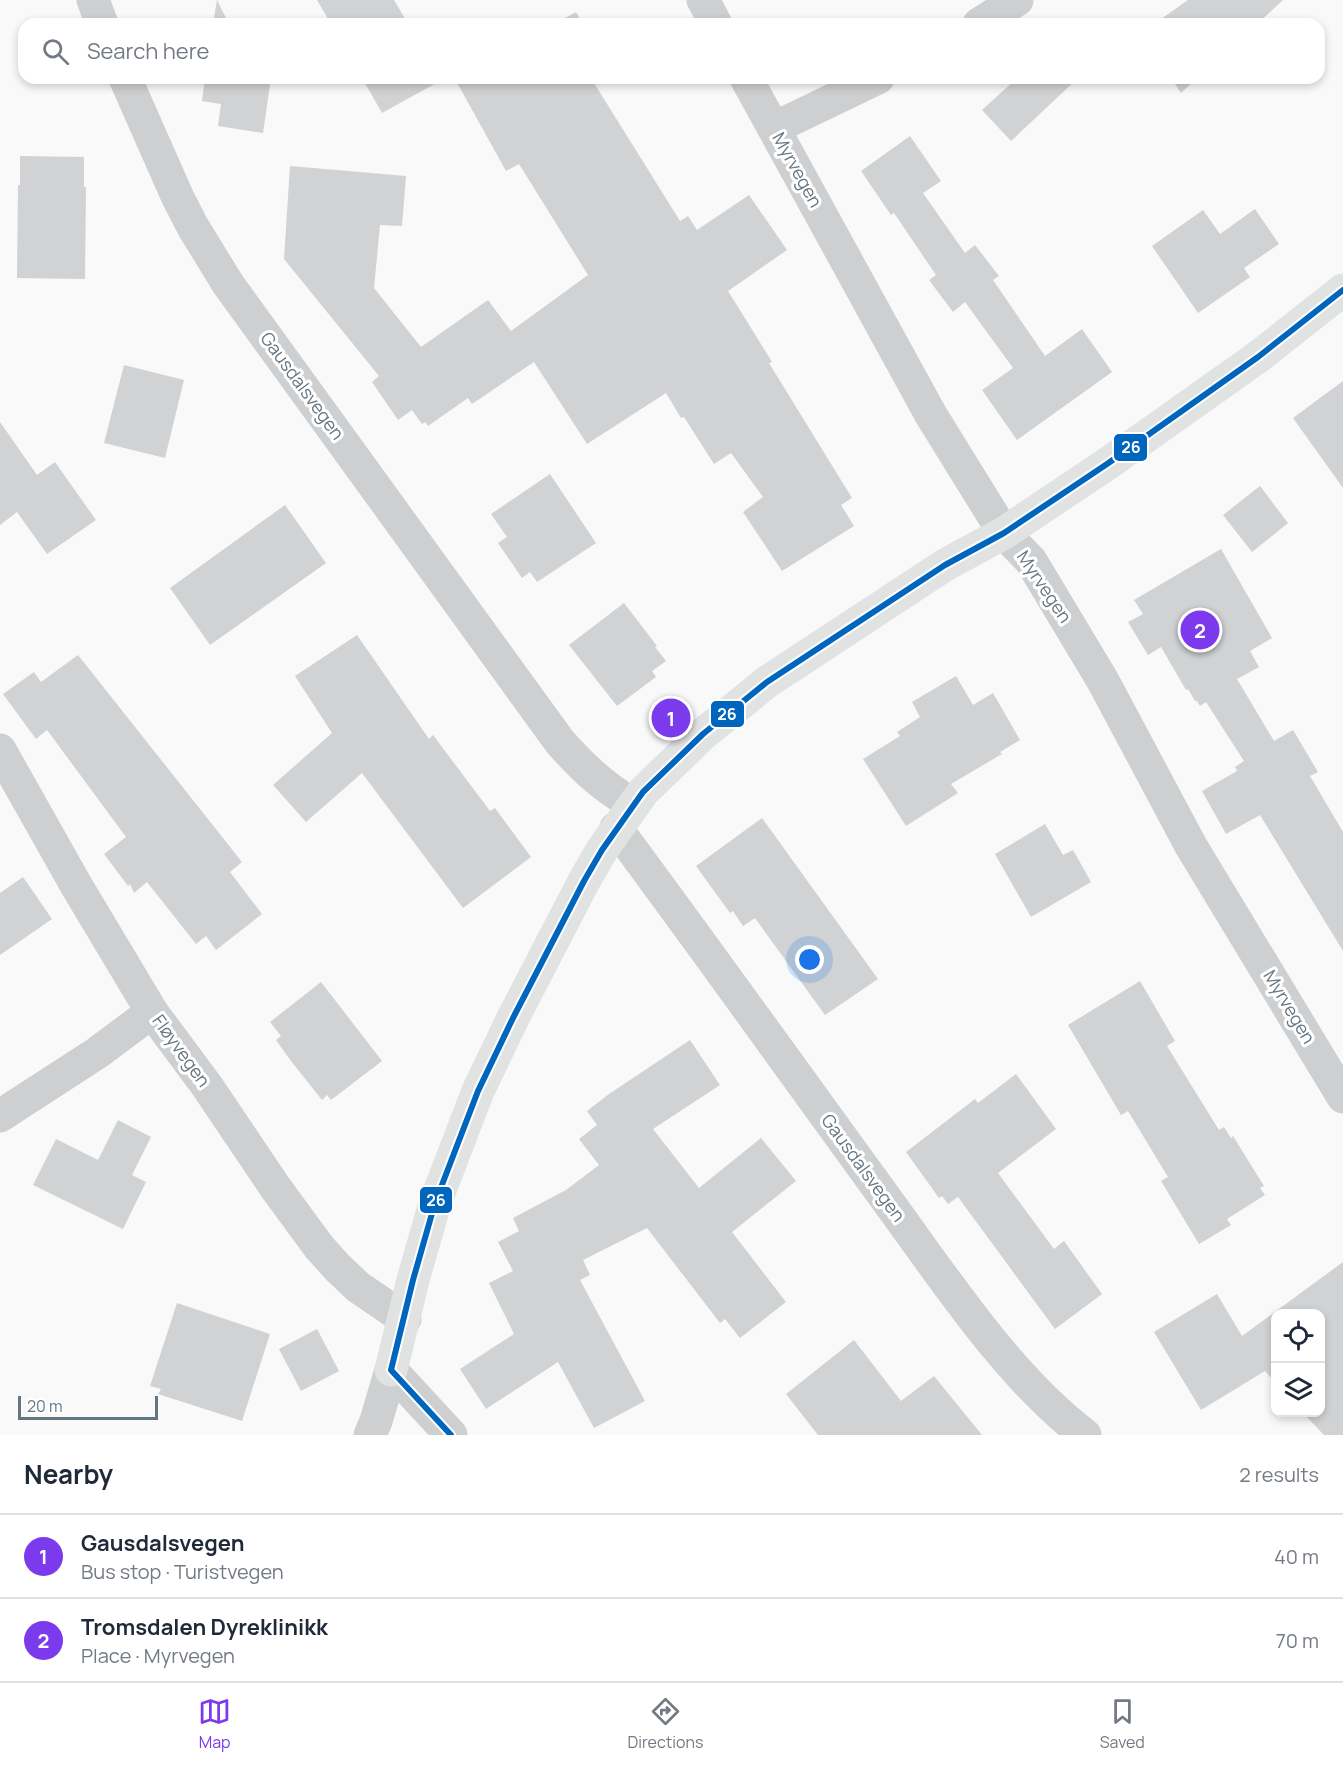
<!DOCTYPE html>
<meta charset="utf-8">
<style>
:root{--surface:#fff;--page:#f6f6f7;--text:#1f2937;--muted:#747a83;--line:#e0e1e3;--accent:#7c3aed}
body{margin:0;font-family:Manrope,sans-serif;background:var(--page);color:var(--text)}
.controls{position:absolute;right:18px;bottom:18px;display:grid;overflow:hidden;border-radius:12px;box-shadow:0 3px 9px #0003}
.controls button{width:54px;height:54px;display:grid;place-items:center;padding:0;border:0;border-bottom:2px solid var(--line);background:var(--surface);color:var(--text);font:30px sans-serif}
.scale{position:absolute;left:18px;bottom:15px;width:140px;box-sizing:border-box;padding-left:6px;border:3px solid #657683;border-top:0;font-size:16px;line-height:21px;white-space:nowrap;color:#657683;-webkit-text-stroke:4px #fff;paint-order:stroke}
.you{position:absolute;left:810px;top:960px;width:21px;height:21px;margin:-15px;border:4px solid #fff;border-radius:50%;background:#1a73e8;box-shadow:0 0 0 9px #1a73e833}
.badge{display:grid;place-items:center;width:39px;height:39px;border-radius:50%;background:var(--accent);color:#fff;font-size:20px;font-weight:700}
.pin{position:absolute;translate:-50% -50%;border:3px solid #fff;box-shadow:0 2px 6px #0006}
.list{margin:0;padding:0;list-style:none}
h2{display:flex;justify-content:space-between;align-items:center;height:78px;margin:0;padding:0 24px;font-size:26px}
h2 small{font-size:20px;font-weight:400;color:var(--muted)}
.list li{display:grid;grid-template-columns:39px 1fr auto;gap:18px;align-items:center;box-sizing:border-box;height:84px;padding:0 24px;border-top:2px solid var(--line)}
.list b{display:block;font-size:22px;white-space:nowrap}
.list p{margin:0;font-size:20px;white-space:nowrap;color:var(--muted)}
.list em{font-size:20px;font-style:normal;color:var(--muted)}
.icon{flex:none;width:33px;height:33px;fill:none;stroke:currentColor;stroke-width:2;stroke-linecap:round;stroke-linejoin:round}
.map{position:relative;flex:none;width:1343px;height:1435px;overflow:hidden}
.search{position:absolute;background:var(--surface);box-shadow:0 3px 9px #0003;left:18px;right:18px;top:18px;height:66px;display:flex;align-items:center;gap:15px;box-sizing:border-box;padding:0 21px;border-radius:18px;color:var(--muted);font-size:22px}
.sheet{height:246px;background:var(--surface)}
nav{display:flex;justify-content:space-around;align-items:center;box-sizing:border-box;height:84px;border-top:2px solid var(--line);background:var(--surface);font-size:16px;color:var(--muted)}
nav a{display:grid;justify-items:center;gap:3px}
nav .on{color:var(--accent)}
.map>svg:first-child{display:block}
.building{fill:#d0d2d3}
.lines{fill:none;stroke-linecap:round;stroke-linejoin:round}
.street{stroke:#cecfd0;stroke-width:33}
.secondary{stroke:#e1e2e2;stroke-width:33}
.bus-1-casing{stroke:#fff;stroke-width:10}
.bus-1{stroke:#0065bd;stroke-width:6}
.labels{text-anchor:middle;stroke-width:6;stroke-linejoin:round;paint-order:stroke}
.street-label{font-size:18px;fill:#657683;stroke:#fff}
.line-badge{stroke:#fff;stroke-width:2}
.badge-label{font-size:16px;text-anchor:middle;font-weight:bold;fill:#fff}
</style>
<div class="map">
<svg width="1343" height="1435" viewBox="0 0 1343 1435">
<rect width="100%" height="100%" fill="#f9f9f9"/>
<g class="building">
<path d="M217 0 229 24H213Z"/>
<path d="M317 0H394L408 24H331Z"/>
<path d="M1188 0H1283L1257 24H1154Z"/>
<path d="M576 12 583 24H554Z"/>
<path d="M205 78H271L263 133 218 126 221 104 202 101Z"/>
<path d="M362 78H438L440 81 382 113Z"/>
<path d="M457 78H603L594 83 680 221 688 216 697 230 749 195 787 250 728 291 772 362 769 363 852 498 841 505 854 526 782 571 743 512 763 497 731 453 714 464 684 417 681 418 666 393 587 444 534 362 472 404 468 398 428 426 425 422 422 424 412 410 398 420 372 382 379 376 284 259 290 166 406 176 402 226 380 225 374 288 421 347 488 300 511 331 588 275 519 164 506 171 455 79Z"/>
<path d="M1017 78H1078L1011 141 982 110Z"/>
<path d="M1171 78H1197L1181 93Z"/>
<path d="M910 136 941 181 923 193 965 253 975 245 999 276 993 280 1045 356 1082 329 1112 372 1017 440 982 390 1013 368 965 302 953 312 929 280 936 275 894 213 891 215 861 171Z"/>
<path d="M20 156 84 157V187H86L85 279 17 278 18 185H20Z"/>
<path d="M1255 209 1279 244 1244 268 1250 277 1198 313 1152 246 1203 210 1220 234Z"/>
<path d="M124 365 184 380 165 458 104 443Z"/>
<path d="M1343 381V488L1293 418Z"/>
<path d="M0 422 37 475 55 462 96 520 47 554 17 512 0 525Z"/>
<path d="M550 474 596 543 537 582 530 572 522 578 498 543 507 537 491 514Z"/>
<path d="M1260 486 1288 523 1252 552 1223 515Z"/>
<path d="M285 505 326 563 210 645 170 588Z"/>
<path d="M1221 549 1272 638 1250 651 1259 667 1237 679 1274 741 1293 730 1318 772 1310 776 1343 832V951L1260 815 1226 834 1202 791 1237 771 1235 767 1244 761 1206 702 1200 706 1197 701H1195L1188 689 1186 690 1161 647 1148 655 1128 622 1143 614 1134 600Z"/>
<path d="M624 603 657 646 655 647 666 661 652 671 656 677 617 706 569 645Z"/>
<path d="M357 635 429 739 433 735 490 811 495 808 531 857 463 908 362 773 306 822 273 785 332 733 295 676Z"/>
<path d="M78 655 242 862 230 872 262 914 216 950 206 936 196 944 147 882 134 893 130 884 128 886 104 854 126 837 47 730 36 739 3 694 34 672 41 682Z"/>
<path d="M956 676 973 705 993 693 1020 740 1000 752 1002 754 951 784 958 793 906 826 863 759 900 736 897 732 920 717 912 702Z"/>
<path d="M762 818 878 979 825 1015 755 918 743 926 733 911 730 913 696 866Z"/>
<path d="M1045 824 1063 855 1073 850 1091 882 1031 917 995 854Z"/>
<path d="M23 877 52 919 0 955V893Z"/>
<path d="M1140 981 1175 1041 1167 1046 1219 1130 1224 1127 1231 1138 1233 1136 1264 1186 1260 1188 1265 1195 1227 1219 1231 1225 1199 1244 1161 1181 1168 1177 1128 1111 1121 1115 1068 1025Z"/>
<path d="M321 982 382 1061 331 1100 327 1095 322 1100 291 1061 276 1040 281 1036 270 1022Z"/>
<path d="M690 1040 720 1085 653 1129 699 1188 761 1138 796 1181 732 1232 786 1302 740 1338 725 1319 720 1323 647 1228 583 1260 590 1275 580 1280 645 1401 594 1428 558 1362 486 1409 460 1369 514 1334 489 1283 513 1271 498 1242 519 1231 513 1218 566 1190 599 1165 579 1139 597 1125 587 1111 609 1094Z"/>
<path d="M1016 1074 1056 1129 998 1173 1054 1249 1064 1241 1102 1294 1055 1329 958 1197 948 1204 942 1196 939 1198 906 1152 975 1099 978 1103Z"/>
<path d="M118 1120 151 1137 132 1175 146 1182 123 1229 33 1185 56 1139 98 1160Z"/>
<path d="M1343 1262V1435H1324L1303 1413H1320V1314H1275V1382L1265 1371 1201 1410 1154 1332 1217 1294 1242 1336Z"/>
<path d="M177 1303 270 1334 242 1421 158 1394 161 1389 150 1386Z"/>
<path d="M317 1329 339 1371 301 1391 279 1349Z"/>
<path d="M854 1340 901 1401 934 1376 982 1435H818L786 1394Z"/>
</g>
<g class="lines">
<g class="street">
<path d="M93 0 102 24"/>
<path d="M703 0 716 24"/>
<path d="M979 24 1017 0"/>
<path d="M125 78 178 198 193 227 228 284 560 742C582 767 604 788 633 804"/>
<path d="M746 78 931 415 1004 533 1031 561 1103 681 1191 846 1343 1097"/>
<path d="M774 128 878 78"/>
<path d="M0 750 76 885 152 1012 207 1086 275 1187 319 1247 338 1268 358 1287 405 1319"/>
<path d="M616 828C708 952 798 1078 889 1203 946 1281 1008 1376 1085 1435"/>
<path d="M0 1116 97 1053 152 1012"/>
<path d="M391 1370 451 1435"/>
<path d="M370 1435 376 1421 391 1370"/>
</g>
<path class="secondary" d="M391 1370 413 1280 435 1203 478 1091 513 1018 584 881 602 850 643 792 703 734 767 682 945 565 1004 533 1107 464 1258 357 1343 290"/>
<g class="bus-1-casing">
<path id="bus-1" d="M451 1435 391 1370 413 1280 435 1203 478 1091 513 1018 584 881 602 850 643 792 703 734 767 682 945 565 1004 533 1107 464 1258 357 1343 290"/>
</g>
<use href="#bus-1" class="bus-1"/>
</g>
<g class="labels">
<g class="street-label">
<text transform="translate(797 170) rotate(61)" y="6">Myrvegen</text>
<text transform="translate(302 386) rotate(54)" y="6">Gausdalsvegen</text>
<text transform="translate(1044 587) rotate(56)" y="6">Myrvegen</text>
<text transform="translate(1289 1007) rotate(59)" y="6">Myrvegen</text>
<text transform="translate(181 1051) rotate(54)" y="6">Fløyvegen</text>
<text transform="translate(863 1168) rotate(54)" y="6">Gausdalsvegen</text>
</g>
</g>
<g class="line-badge">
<rect x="1113" y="433" width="35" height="29" rx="6" fill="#0065bd"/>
<rect x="710" y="700" width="35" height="28" rx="6" fill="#0065bd"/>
<rect x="419" y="1186" width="34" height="28" rx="6" fill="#0065bd"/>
</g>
<g class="badge-label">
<text x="1131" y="453">26</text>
<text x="727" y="720">26</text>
<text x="436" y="1206">26</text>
</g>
</svg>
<div class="controls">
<button><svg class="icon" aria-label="locate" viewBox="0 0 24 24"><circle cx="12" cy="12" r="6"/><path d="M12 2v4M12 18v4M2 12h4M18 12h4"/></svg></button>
<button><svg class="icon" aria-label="layers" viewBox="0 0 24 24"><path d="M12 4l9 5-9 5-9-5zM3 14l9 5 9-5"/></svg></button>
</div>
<div class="scale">20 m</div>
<div class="you"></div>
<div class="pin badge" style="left:671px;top:718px">1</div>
<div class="pin badge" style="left:1200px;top:630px">2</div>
<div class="search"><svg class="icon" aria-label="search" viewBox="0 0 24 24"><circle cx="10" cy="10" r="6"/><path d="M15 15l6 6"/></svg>Search here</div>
</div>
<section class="sheet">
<h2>Nearby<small>2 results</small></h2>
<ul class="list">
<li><span class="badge">1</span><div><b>Gausdalsvegen</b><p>Bus stop · Turistvegen</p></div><em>40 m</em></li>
<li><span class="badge">2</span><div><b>Tromsdalen Dyreklinikk</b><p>Place · Myrvegen</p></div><em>70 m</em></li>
</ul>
</section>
<nav>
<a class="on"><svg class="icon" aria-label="map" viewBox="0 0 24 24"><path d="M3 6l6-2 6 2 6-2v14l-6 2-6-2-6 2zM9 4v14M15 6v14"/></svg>Map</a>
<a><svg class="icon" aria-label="directions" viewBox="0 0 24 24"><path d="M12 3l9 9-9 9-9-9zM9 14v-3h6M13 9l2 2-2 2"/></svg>Directions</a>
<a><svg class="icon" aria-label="saved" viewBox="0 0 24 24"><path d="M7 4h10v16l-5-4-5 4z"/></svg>Saved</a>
</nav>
